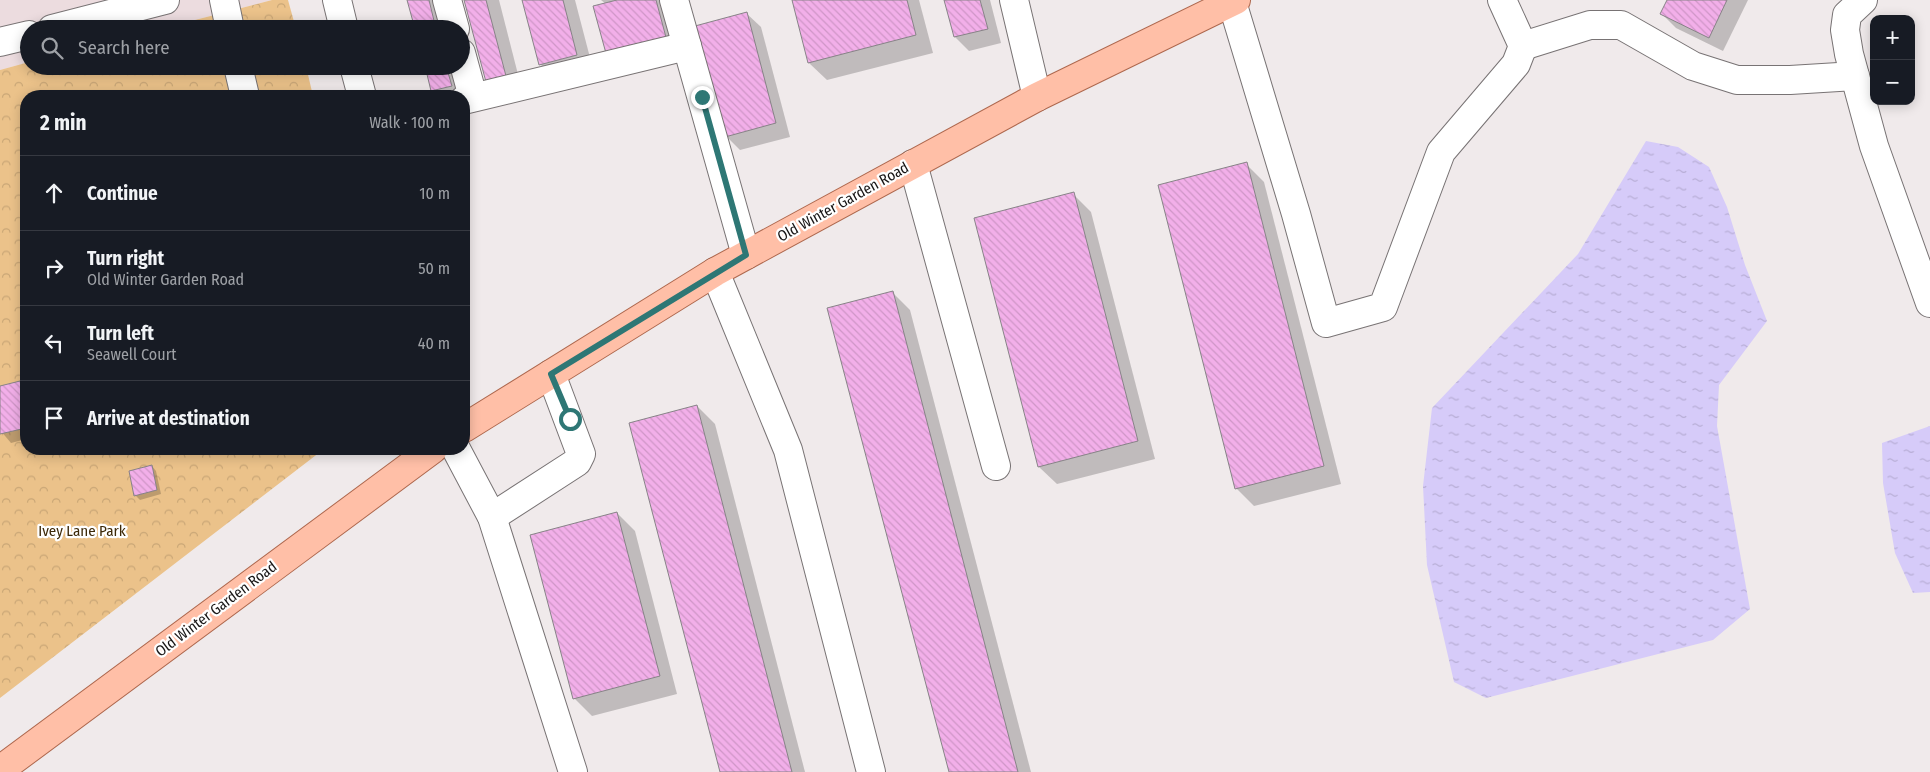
<!DOCTYPE html>
<meta charset="utf-8">
<style>
:root{--surface:#171b24;--page:#20242c;--text:#f1f3f6;--muted:#9ea1a6;--line:#363941}
body{margin:0;font-family:"Fira Sans Condensed",sans-serif;background:var(--page);color:var(--text)}
.controls{position:absolute;right:15px;top:15px;display:grid;overflow:hidden;border-radius:10px;box-shadow:0 2px 12px #0003}
.controls button{width:45px;height:45px;display:grid;place-items:center;padding:0;border:0;border-bottom:1px solid var(--line);background:var(--surface);color:var(--text);font:25px sans-serif}
.stop{position:absolute;width:15px;height:15px;margin:-11px;border:4px solid #2e7775;border-radius:50%;background:#fff}
.stop.end{background:#2e7775;border-color:#fff;box-shadow:0 1px 5px #0008}
.list{margin:0;padding:0;list-style:none}
h2{display:flex;justify-content:space-between;align-items:center;height:65px;margin:0;padding:0 20px;font-size:21px}
h2 small{font-size:16px;font-weight:400;color:var(--muted)}
.list li{display:grid;grid-template-columns:32px 1fr auto;gap:15px;align-items:center;box-sizing:border-box;height:75px;padding:0 20px;border-top:1px solid var(--line)}
.list b{display:block;font-size:19px;white-space:nowrap}
.list p{margin:0;font-size:16px;white-space:nowrap;color:var(--muted)}
.list em{font-size:16px;font-style:normal;color:var(--muted)}
.icon{flex:none;width:28px;height:28px;fill:none;stroke:currentColor;stroke-width:2;stroke-linecap:round;stroke-linejoin:round}
.map{position:relative;flex:none;width:1930px;height:772px;overflow:hidden}
.search{position:absolute;background:var(--surface);box-shadow:0 2px 12px #0003;left:20px;top:20px;width:450px;height:55px;display:flex;align-items:center;gap:12px;box-sizing:border-box;padding:0 18px;border-radius:28px;color:var(--muted);font-size:19px}
.panel{position:absolute;background:var(--surface);box-shadow:0 2px 12px #0003;left:20px;top:90px;width:450px;height:365px;border-radius:20px}
.map>svg:first-child{display:block}
.built{fill:#ecdcdf}
.forest{fill:url(#forest-crowns)}
.water{fill:url(#water-ripples)}
.shadow{fill:#0003}
.building{fill:url(#building-back-hatch);stroke:#878387}
.lines{fill:none;stroke-linecap:round;stroke-linejoin:round}
.minor-casing{stroke:#787374;stroke-width:30}
.major-casing{stroke:#ae684e;stroke-width:30}
.minor{stroke:#fff;stroke-width:28}
.major{stroke:#ffbfa7;stroke-width:28}
.route{stroke:#2e7775;stroke-width:6}
.labels{text-anchor:middle;stroke-width:4.5;stroke-linejoin:round;paint-order:stroke}
.street-label{font-size:15px;fill:#171515;stroke:#fff}
.park-label{font-size:15px;fill:#3d2908;stroke:#fff}
</style>
<div class="map">
<svg width="1930" height="772" viewBox="0 0 1930 772">
<defs>
<pattern id="forest-crowns" width="20" height="18" patternUnits="userSpaceOnUse" patternTransform="scale(1.25)"><rect width="20" height="18" fill="#ebc28a"/><path d="M2 6a3 3 0 1 1 6 0M12 15a3 3 0 1 1 6 0" fill="none" stroke="#c9a676"/></pattern>
<pattern id="water-ripples" width="26" height="14" patternUnits="userSpaceOnUse" patternTransform="scale(1.25)"><rect width="26" height="14" fill="#d6cbf9"/><path d="M2 4q2-2 4 0t4 0M15 11q2-2 4 0t4 0" fill="none" stroke="#b7add5"/></pattern>
<pattern id="building-back-hatch" width="6" height="6" patternUnits="userSpaceOnUse" patternTransform="scale(1.25)"><rect width="6" height="6" fill="#f2afe9"/><path d="M-1 5l2 2M0 0l6 6M5-1l2 2" fill="none" stroke="#cf96c7"/></pattern>
</defs>
<rect width="100%" height="100%" fill="#f0eaeb"/>
<path class="built" d="M0 0H272L160 29H29V62L0 70Z"/>
<g class="forest">
<path d="M272 0H288L296 29H160Z"/>
<path d="M29 62V66H306L313 96H26V449H324L0 698V70Z"/>
</g>
<g class="water">
<path d="M1646 141 1678 147 1709 167 1727 207 1745 265 1767 321 1719 385 1717 426 1750 609 1713 640 1486 698 1454 682 1427 565 1423 486 1432 408 1578 254Z"/>
<path d="M1930 426V592L1913 593 1895 553 1883 483 1882 443Z"/>
</g>
<g class="shadow">
<path d="M408 0H441L449 29H416Z"/>
<path d="M466 0H499L523 94 505 99Z"/>
<path d="M523 0H575L594 73 558 82 540 64Z"/>
<path d="M601 0H661L676 50 606 4Z"/>
<path d="M793 0H919L933 53 827 80 809 63Z"/>
<path d="M946 0H990L1001 43 969 51 955 37Z"/>
<path d="M1669 0H1748L1723 51 1676 28 1662 14Z"/>
<path d="M746 13 761 27 790 137 740 150 726 136Z"/>
<path d="M426 66H459L464 96H438L433 91Z"/>
<path d="M1246 164 1264 182 1341 484 1254 506 1236 488Z"/>
<path d="M1073 194 1091 212 1155 459 1057 484 1039 467 975 219Z"/>
<path d="M892 292 910 310 1031 772H950Z"/>
<path d="M19 382 26 389V439L11 443 0 430V387Z"/>
<path d="M697 406 715 424 805 772H721Z"/>
<path d="M152 466 156 471 161 494 140 500 135 495Z"/>
<path d="M617 513 635 531 677 694 592 716 574 698Z"/>
</g>
<g class="building">
<path d="M407 0H429L436 29H415Z"/>
<path d="M464 0H486L506 76 486 82Z"/>
<path d="M522 0H563L577 55 539 65Z"/>
<path d="M617 0H656L667 41 607 57 593 6Z"/>
<path d="M792 0H907L916 35 808 63Z"/>
<path d="M944 0H980L988 29 954 37Z"/>
<path d="M1667 0H1727L1709 38 1660 14Z"/>
<path d="M747 12 776 123 725 137 695 26Z"/>
<path d="M425 66H446L452 86 431 91Z"/>
<path d="M1247 162 1324 466 1235 489 1158 185Z"/>
<path d="M1074 192 1138 441 1038 467 974 218Z"/>
<path d="M893 291 1018 772H949L827 308Z"/>
<path d="M20 381 26 407V428L0 434V386Z"/>
<path d="M697 405 792 772H720L629 423Z"/>
<path d="M152 465 157 490 134 496 129 471Z"/>
<path d="M617 512 660 676 573 699 530 535Z"/>
</g>
<g class="lines">
<g class="minor-casing">
<g id="minor">
<path d="M224 0 230 29"/>
<path d="M337 0 344 29"/>
<path d="M447 0 455 29"/>
<path d="M674 0 746 255"/>
<path d="M1014 0 1037 97"/>
<path d="M1863 0 1847 15 1845 30 1849 54 1874 146 1930 303"/>
<path d="M1232 2 1296 214 1326 323 1383 307 1441 152 1516 64 1523 46 1502 0"/>
<path d="M52 29 165 0"/>
<path d="M0 42 29 35"/>
<path d="M1523 46 1590 25H1621L1693 66 1737 80H1790L1855 76"/>
<path d="M461 53 473 97"/>
<path d="M238 66 245 96"/>
<path d="M354 66 362 96"/>
<path d="M464 100 687 46"/>
<path d="M913 164 996 466"/>
<path d="M715 272 788 450 871 772"/>
<path d="M456 449 492 517 573 772"/>
<path d="M492 517 577 462 581 454 551 374"/>
</g>
</g>
<g class="major-casing">
<g id="major">
<path d="M464 428 715 272 1037 97 1236 0"/>
<path d="M0 770 433 449"/>
</g>
</g>
<use href="#minor" class="minor"/>
<use href="#major" class="major"/>
</g>
<g class="lines">
<path class="route" d="M570 419 551 374 746 255 702 97"/>
</g>
<g class="labels">
<g class="street-label">
<text transform="translate(843 202) rotate(-29)" y="5">Old Winter Garden Road</text>
<text transform="translate(216 609) rotate(-37)" y="5">Old Winter Garden Road</text>
</g>
<g class="park-label">
<text x="82" y="536">Ivey Lane Park</text>
</g>
</g>
</svg>
<div class="controls">
<button>+</button>
<button>−</button>
</div>
<div class="stop" style="left:570px;top:419px"></div>
<div class="stop end" style="left:702px;top:97px"></div>
<div class="search"><svg class="icon" aria-label="search" viewBox="0 0 24 24"><circle cx="10" cy="10" r="6"/><path d="M15 15l6 6"/></svg>Search here</div>
<section class="panel">
<h2>2 min<small>Walk · 100 m</small></h2>
<ul class="list">
<li><svg class="icon" aria-label="ahead" viewBox="0 0 24 24"><path d="M12 20V5M6 11l6-6 6 6"/></svg><div><b>Continue</b></div><em>10 m</em></li>
<li><svg class="icon" aria-label="right" viewBox="0 0 24 24"><path d="M7 20v-9h11M14 6l5 5-5 5"/></svg><div><b>Turn right</b><p>Old Winter Garden Road</p></div><em>50 m</em></li>
<li><svg class="icon" aria-label="left" viewBox="0 0 24 24"><path d="M17 20v-9H6M10 6l-5 5 5 5"/></svg><div><b>Turn left</b><p>Seawell Court</p></div><em>40 m</em></li>
<li><svg class="icon" aria-label="arrive" viewBox="0 0 24 24"><path d="M6 21V4h12l-3 4 3 4H6"/></svg><div><b>Arrive at destination</b></div></li>
</ul>
</section>
</div>
